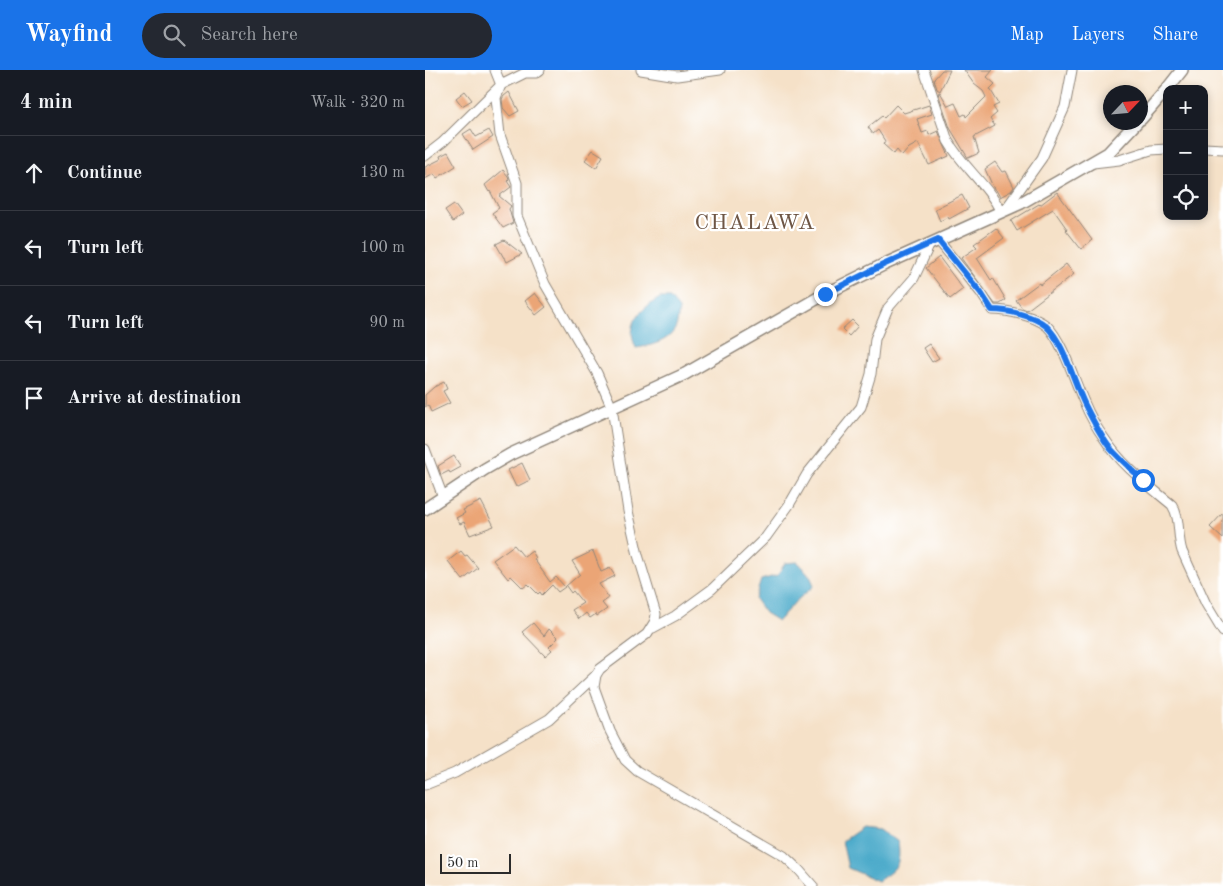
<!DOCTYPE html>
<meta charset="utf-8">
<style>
:root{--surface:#171b24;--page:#242831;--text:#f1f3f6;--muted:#9ea1a6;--line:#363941;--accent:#1a73e8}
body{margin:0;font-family:"Old Standard TT",serif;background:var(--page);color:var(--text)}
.controls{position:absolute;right:15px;top:15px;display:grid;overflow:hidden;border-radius:10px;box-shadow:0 2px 8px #0003}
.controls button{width:45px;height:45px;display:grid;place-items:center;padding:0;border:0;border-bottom:1px solid var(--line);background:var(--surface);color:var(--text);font:25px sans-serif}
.compass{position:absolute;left:678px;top:15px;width:45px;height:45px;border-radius:50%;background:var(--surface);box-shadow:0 2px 8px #0003;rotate:64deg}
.scale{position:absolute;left:15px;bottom:12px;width:71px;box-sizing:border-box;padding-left:5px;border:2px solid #2b2b2b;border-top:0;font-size:14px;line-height:18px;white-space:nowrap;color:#2b2b2b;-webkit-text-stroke:4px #fff;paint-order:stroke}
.stop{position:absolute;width:15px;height:15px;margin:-11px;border:4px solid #1a73e8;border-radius:50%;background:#fff}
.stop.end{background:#1a73e8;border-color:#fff;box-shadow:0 1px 5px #0008}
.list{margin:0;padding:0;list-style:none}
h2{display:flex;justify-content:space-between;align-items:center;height:65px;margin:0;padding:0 20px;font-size:21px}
h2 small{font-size:16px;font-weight:400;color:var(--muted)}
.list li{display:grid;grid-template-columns:32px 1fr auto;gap:15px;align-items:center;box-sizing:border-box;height:75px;padding:0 20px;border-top:1px solid var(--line)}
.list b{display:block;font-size:19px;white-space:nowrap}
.list em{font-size:16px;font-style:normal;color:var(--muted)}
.icon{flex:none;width:28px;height:28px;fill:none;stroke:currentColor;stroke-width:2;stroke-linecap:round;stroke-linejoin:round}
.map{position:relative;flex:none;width:798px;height:816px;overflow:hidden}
header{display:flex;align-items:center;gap:30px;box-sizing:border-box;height:70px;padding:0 25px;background:var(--accent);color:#fff}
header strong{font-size:24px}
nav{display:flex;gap:28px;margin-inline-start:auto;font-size:18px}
.search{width:350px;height:45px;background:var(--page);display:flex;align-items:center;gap:12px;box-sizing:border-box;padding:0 18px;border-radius:28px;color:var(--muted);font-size:19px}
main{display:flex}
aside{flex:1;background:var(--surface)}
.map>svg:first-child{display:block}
.water{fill:#4baaca;stroke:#3b6a7a}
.building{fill:#eba576}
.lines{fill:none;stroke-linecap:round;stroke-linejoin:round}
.minor-casing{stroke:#90867a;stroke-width:11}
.tertiary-casing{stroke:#90867a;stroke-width:14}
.minor{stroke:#fff;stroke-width:9}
.tertiary{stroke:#fff;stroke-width:11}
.route{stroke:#1a73e8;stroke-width:6}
.labels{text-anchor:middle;stroke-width:4.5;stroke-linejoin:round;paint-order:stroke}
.quarter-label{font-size:22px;letter-spacing:1px;fill:#6e5645;stroke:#fff}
</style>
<header>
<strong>Wayfind</strong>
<div class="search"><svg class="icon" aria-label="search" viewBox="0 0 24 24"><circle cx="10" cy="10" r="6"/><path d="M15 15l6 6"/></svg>Search here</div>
<nav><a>Map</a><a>Layers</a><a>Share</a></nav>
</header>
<main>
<aside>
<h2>4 min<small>Walk · 320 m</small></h2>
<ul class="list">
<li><svg class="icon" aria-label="ahead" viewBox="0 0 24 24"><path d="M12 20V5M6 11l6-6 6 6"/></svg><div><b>Continue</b></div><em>130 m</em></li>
<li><svg class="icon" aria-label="left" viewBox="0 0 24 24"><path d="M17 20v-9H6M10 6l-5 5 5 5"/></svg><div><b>Turn left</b></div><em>100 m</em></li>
<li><svg class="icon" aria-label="left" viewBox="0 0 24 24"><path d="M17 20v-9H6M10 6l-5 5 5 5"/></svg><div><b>Turn left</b></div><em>90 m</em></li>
<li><svg class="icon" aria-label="arrive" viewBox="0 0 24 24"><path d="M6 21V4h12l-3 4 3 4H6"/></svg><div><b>Arrive at destination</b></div></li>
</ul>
</aside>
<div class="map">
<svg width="798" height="816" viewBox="0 0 798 816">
<rect width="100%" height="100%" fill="#fff"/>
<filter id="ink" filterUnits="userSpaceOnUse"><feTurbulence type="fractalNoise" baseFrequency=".02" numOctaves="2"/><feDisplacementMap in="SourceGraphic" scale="10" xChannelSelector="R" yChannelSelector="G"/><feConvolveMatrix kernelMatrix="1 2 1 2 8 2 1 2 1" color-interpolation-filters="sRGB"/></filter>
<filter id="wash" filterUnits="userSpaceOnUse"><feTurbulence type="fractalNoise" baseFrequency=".0096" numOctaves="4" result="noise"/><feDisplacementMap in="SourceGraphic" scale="20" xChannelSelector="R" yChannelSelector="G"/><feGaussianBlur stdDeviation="1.12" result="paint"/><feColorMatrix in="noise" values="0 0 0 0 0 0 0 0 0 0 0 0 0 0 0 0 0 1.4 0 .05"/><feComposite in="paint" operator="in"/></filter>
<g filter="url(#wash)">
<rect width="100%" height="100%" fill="#f5e1c8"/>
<g class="water">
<path d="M235 228H245L254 239C253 245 253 254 250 259 243 272 225 276 211 278 200 254 215 239 235 228Z"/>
<path d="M373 492 386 507 389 516 371 531 353 551 340 543 330 529 336 510 353 505 360 493Z"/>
<path d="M437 757 456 759 473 772C476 796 472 798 453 811L423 798 417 771Z"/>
</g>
<g id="blocks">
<g class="building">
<path d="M517 0H525L515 21 512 19 509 9Z"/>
<path d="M539 0H568L562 7 570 14 565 19 574 34 568 37 572 43 565 49 570 56 549 67 554 83 543 88 525 58 513 23 515 22 523 36 530 33 536 46 540 44 541 47 561 27 558 21 549 14Z"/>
<path d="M40 21 47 30 37 36 31 28Z"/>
<path d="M84 22 94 41 85 46 78 38 77 29 79 26Z"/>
<path d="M471 35 479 43 504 35 507 44 492 49 497 63 503 61 504 65 513 61 524 86 504 95 493 73 484 78 477 86 472 80 469 84 458 74 460 71 453 60 448 64 443 57 457 46 459 48Z"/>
<path d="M46 59 51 67 64 60 68 67 48 80 38 64Z"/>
<path d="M168 80 178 86 171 98 160 90Z"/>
<path d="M23 82 31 96 12 108 9 104 0 109V97L16 89 15 86Z"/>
<path d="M570 92 577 102 581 101 589 117 586 121 575 127 571 120 569 119 560 99Z"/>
<path d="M78 100 83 106 84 109 82 111 86 117 74 126 86 136 84 139 88 153 78 158 67 143 74 138 65 121 64 122 60 115Z"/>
<path d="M632 122 667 170 656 179 641 160 642 159 628 139 592 161 586 151 614 134 615 135Z"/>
<path d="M537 125 544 138 524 149 523 147 515 151 510 139Z"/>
<path d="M29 134 37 145 28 152 20 140Z"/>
<path d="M571 158 579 168 552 188 566 210 568 208 581 230 575 234H570L536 188 552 177 549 174Z"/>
<path d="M79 170 97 184 82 192 80 188H79L71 174Z"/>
<path d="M514 187 538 219 525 229 501 198Z"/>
<path d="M641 194 649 204 602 240 597 238 591 230 614 213 615 215Z"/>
<path d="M110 223 121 237 111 245 100 231Z"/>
<path d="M427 250 433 256 424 266 417 259Z"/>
<path d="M504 274 514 288 507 292 498 278Z"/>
<path d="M19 312 22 319 18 321 25 333 6 342 3 335 0 337V325L9 317Z"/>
<path d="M29 386 36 397 25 403 24 401 16 405 13 396Z"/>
<path d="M97 393 105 410 91 417 83 400Z"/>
<path d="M56 431 69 456 45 465 39 452 35 454 31 448 40 443 38 440Z"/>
<path d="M798 443V469L785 457Z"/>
<path d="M89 475 99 487 107 481 111 488 109 489 125 512 131 507 140 517 133 522 127 515 117 525 115 522 113 524 103 514 98 518 86 506 83 509 68 490Z"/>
<path d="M36 481 40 486 42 485 53 498 38 510 23 491Z"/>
<path d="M168 481 176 502 185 498 190 506 174 514 184 528 177 533 182 539 172 546 171 544 165 548 161 543 154 549 147 540 158 533 148 521 146 523 141 516 155 504 147 491Z"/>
<path d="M108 553 119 566 124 559 133 568 124 577 127 580 120 586 97 562Z"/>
</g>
</g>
</g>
<g filter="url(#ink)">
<use href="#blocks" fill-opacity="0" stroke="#90867a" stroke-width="1"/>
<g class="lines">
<g class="minor-casing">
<g id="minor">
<path d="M216 0 252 6 295 0"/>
<path d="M499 0 523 71C538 97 563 115 576 142"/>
<path d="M779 78 798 79"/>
<path d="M0 86 18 72 76 15 100 3H111L115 0"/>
<path d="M668 93 694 90 726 80 742 79"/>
<path d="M580 140 617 88 640 37 647 0"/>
<path d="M513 170 556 223 567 240C582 240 610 246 622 256 637 270 650 312 659 332 664 344 671 357 679 368 696 395 723 415 747 435 756 449 752 466 757 481L781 534 798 562"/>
<path d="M0 379 18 427"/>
<path d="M228 558 250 546 287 519 341 467 364 435 382 404 436 337 446 304 450 269 463 238 489 208 505 174"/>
<path d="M171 605 169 617 185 661 200 690 212 701 359 786 374 800 388 816"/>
<path d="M0 715 30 703 124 649 171 605 175 599 222 564 230 551 231 544 213 485 203 441 187 338 172 303 120 214 92 146V113L75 65 71 28 76 15 70 0"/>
</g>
</g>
<g class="tertiary-casing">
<g id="tertiary">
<path d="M742 19 757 0"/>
<path d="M716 49 742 19"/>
<path d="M0 439 60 399 86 384 260 304 400 224 458 195 596 133 683 83 712 52"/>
</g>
</g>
<use href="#minor" class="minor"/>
<use href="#tertiary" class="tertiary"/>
</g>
</g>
<g class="lines" filter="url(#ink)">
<path class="route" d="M400 224 458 195 513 170 556 223 567 240C582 240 610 246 621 256 639 272 649 313 660 335 667 349 675 365 685 378 695 389 707 400 718 410"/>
</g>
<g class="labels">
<g class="quarter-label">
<text x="330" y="159">CHALAWA</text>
</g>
</g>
</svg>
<div class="controls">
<button>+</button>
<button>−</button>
<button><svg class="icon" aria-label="locate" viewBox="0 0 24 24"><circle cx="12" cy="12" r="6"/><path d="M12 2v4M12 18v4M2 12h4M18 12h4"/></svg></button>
</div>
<svg class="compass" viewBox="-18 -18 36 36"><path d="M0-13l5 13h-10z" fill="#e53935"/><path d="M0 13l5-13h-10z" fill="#9ea1a6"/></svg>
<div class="scale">50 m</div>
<div class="stop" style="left:718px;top:410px"></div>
<div class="stop end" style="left:400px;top:224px"></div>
</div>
</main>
